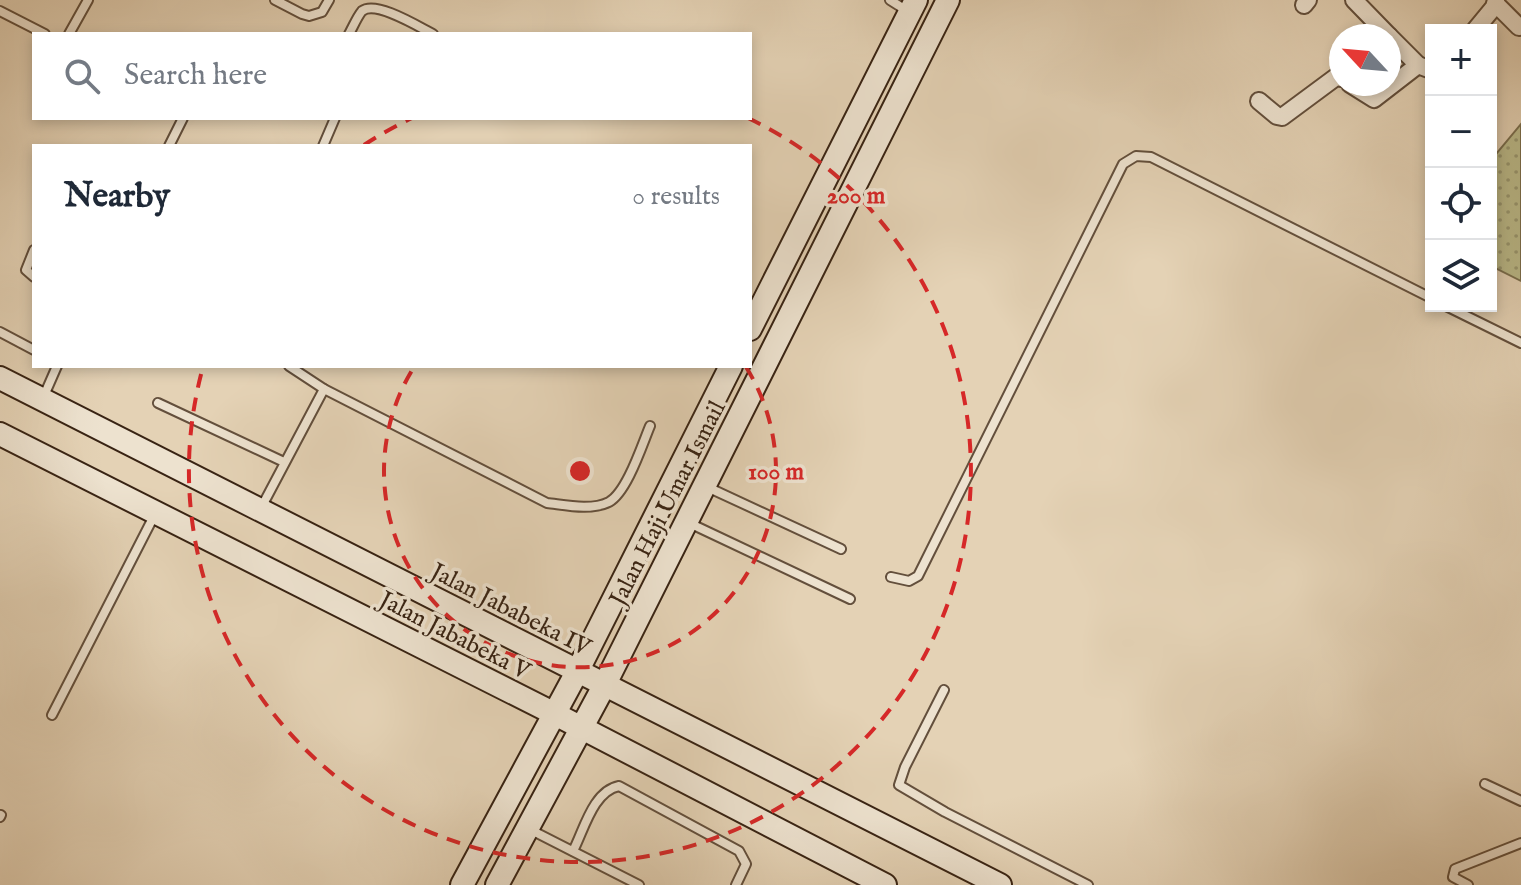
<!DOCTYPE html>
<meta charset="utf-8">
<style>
:root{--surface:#fff;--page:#f6f6f7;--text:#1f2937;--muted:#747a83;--line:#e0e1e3}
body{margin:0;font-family:"IM FELL English",serif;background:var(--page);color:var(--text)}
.controls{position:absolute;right:24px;top:24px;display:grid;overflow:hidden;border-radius:0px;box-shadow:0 4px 12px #0003}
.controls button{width:72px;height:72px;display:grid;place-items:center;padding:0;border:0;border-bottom:2px solid var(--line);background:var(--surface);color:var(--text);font:40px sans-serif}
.compass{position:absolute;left:1329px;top:24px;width:72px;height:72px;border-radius:50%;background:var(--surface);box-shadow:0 4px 12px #0003;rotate:296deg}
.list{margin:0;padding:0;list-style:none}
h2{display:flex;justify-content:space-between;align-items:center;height:104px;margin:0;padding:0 32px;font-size:34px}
h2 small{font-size:26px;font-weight:400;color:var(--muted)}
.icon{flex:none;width:44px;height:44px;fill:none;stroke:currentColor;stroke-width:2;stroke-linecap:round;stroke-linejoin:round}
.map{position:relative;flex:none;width:1521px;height:885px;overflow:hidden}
.search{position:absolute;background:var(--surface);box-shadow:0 4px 12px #0003;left:32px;top:32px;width:720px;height:88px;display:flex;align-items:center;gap:20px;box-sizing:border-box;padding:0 28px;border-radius:0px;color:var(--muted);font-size:30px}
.panel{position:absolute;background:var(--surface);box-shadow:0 4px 12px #0003;left:32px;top:144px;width:720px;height:224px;border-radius:0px}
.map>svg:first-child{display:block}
.green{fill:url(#green-dots);stroke:#796e4e;stroke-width:2}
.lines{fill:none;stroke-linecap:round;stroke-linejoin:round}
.lane-casing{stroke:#634f3c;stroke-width:12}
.street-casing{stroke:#634f3c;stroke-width:20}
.secondary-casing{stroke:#382313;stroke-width:26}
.lane{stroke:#ede2cf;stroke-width:8}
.street{stroke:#ede2cf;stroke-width:16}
.secondary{stroke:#ede2cf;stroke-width:22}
.ring{fill:none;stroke:#d62828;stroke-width:4;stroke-dasharray:14 10}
.labels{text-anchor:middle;stroke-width:7;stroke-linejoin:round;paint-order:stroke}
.street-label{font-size:24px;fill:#382313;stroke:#ede2cf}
.centre{fill:#d62828;stroke:#ede2cf;stroke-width:4}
.ring-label{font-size:24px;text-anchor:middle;font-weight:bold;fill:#d62828;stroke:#ede2cf;stroke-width:7;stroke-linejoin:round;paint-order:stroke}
</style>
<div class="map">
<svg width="1521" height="885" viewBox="0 0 1521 885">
<defs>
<pattern id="green-dots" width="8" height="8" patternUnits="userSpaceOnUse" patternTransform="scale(2)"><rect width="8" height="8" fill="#baba8a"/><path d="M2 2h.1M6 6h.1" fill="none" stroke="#989770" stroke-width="1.8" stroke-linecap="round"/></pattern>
</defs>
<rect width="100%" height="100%" fill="#e4d2b5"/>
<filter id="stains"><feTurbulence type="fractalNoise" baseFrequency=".0025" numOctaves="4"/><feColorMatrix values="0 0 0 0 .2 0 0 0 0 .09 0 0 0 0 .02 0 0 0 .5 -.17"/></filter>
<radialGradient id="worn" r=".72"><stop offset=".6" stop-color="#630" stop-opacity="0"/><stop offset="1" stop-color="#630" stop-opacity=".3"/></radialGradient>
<path class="green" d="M1521 124V281L1491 266V160Z"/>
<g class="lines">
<g class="lane-casing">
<g id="lane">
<path d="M275 0 302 14 309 16 322 12 329 0"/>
<path d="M890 0 909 12"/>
<path d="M0 11 45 34"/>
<path d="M69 34 88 0"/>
<path d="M349 34C353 27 357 17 362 11 376 0 419 27 433 34"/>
<path d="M169 146 183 118"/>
<path d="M323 146 335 118"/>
<path d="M34 250 26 270 34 277"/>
<path d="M1446 306 1521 343"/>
<path d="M0 332 34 350"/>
<path d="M289 366 324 389"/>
<path d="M43 398 57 366"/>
<path d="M158 403 284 462"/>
<path d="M705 486 841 549"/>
<path d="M261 508 324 389 547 503C565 505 591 511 609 502 627 492 642 445 650 426"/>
<path d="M687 522 850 599"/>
<path d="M891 577 909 581 918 576 1123 164 1136 156 1151 157 1431 298"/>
<path d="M944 690 905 767 899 785 945 812 1088 885"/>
<path d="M52 715 155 514"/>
<path d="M1485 784 1521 801"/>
<path d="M0 817 1 815"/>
<path d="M529 829 639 885"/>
<path d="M573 851C584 830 593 791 619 786L739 851 746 864 736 885"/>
<path d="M1468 885 1453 877 1455 869 1521 843"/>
</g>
</g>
<g class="street-casing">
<g id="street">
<path d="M1354 0 1389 36"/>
<path d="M1496 4 1519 27"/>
<path d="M1304 5 1308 0"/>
<path d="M1475 30 1494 7 1496 0"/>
<path d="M1389 36 1418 65 1431 70"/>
<path d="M1350 84 1374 99 1418 65"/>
<path d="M1259 101 1277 116 1282 117 1336 77 1341 78"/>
</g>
</g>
<g class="secondary-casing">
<g id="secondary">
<path d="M750 329 916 0"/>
<path d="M0 378 1000 885"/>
<path d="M0 434 553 713 885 885"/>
<path d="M462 885 577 672 731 366"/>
<path d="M497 885 604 686 948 0"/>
</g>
</g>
<use href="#lane" class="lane"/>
<use href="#street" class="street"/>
<use href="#secondary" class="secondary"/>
</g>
<g class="ring">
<path d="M746 367A196 196 0 1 1 414 367"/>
<path d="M364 145A391 391 0 0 1 412 118M748 118A391 391 0 1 1 203 367"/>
</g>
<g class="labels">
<g class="street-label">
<text transform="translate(667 503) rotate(-63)" y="8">Jalan Haji Umar Ismail</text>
<text transform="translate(511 609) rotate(27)" y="8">Jalan Jababeka IV</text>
<text transform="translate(455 635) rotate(27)" y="8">Jalan Jababeka V</text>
</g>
</g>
<circle cx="580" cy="471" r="12" class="centre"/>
<g class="ring-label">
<text x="856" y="203">200 m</text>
<text x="776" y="479">100 m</text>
</g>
<rect width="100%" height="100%" filter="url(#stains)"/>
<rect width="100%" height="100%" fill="url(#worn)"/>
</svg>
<div class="controls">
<button>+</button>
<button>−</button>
<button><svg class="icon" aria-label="locate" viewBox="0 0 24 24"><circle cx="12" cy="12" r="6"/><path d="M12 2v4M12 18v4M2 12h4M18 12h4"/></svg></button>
<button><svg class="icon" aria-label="layers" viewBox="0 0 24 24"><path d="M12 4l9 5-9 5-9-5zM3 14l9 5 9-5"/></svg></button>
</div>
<svg class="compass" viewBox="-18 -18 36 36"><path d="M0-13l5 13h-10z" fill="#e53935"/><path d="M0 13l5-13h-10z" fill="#747a83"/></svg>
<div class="search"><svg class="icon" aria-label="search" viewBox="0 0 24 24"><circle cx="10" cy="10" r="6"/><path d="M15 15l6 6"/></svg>Search here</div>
<section class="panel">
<h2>Nearby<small>0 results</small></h2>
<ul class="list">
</ul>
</section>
</div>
